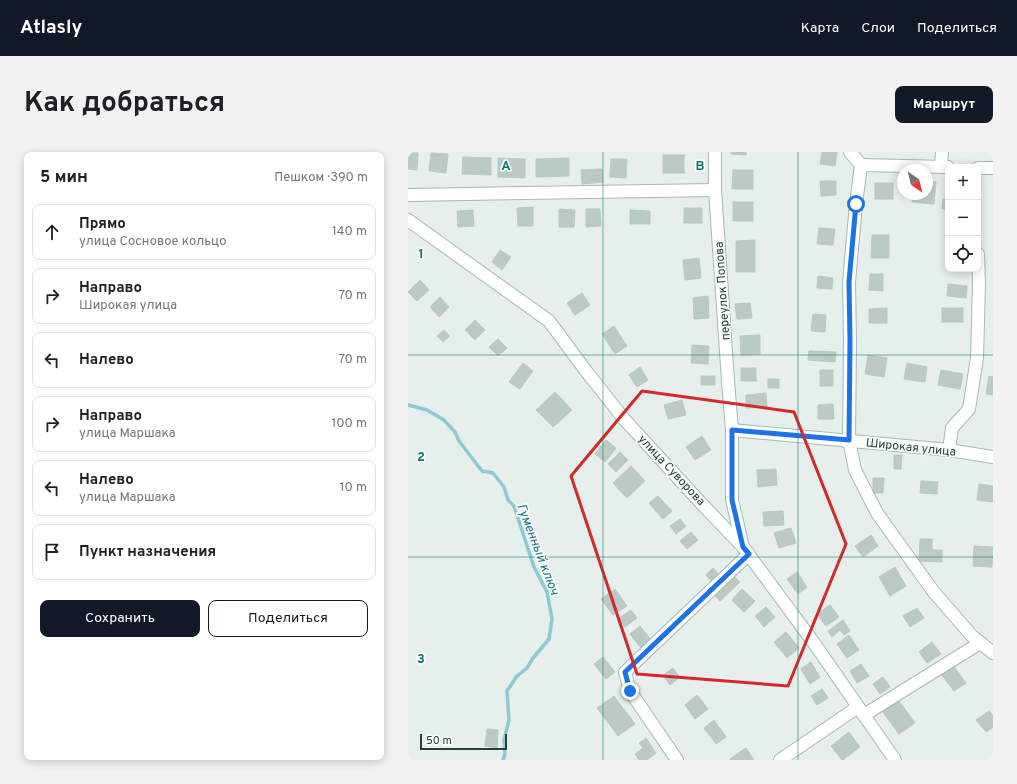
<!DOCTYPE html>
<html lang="ru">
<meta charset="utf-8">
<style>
:root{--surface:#fff;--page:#f2f2f2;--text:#202124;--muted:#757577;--line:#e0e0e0;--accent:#111827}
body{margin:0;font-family:Overpass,sans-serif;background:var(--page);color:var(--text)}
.controls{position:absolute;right:12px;top:12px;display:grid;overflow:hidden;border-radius:8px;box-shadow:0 2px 10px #0003}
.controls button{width:36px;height:36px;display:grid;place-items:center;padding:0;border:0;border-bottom:1px solid var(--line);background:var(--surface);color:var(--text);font:20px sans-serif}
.compass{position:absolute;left:489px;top:12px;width:36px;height:36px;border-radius:50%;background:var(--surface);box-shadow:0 2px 10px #0003;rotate:145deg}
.scale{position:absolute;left:12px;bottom:10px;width:87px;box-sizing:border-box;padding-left:4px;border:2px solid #24423a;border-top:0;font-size:11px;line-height:14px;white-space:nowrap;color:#24423a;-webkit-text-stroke:3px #f7fbf9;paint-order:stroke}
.stop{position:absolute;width:12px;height:12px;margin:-9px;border:3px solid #1a73e8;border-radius:50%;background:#fff}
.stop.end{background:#1a73e8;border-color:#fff;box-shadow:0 1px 4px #0008}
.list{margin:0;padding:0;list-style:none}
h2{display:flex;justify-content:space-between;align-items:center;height:52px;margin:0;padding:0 16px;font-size:17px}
h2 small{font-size:13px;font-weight:400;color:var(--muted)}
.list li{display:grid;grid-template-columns:26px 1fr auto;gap:12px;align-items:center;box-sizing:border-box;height:56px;margin:0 8px 8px;padding:0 8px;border:1px solid var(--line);border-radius:8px}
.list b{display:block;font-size:15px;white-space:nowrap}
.list p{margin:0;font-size:13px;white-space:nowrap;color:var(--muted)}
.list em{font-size:13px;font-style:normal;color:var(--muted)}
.actions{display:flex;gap:8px;padding:12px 16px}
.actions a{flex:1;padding:9px 0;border:1px solid var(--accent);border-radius:8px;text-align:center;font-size:14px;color:var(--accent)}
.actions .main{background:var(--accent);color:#fff}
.icon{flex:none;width:22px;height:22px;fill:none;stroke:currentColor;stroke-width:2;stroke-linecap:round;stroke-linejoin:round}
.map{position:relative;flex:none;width:585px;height:608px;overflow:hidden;border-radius:8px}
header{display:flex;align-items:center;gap:24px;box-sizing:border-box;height:56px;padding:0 20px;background:var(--accent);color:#fff}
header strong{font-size:19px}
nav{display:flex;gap:22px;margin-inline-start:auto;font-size:14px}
.intro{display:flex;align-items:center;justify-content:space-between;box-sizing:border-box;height:96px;padding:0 24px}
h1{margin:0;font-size:28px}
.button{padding:10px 18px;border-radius:8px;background:var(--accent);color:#fff;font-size:14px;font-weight:700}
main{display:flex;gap:24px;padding:0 24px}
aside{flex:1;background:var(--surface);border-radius:8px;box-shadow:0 2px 10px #0003}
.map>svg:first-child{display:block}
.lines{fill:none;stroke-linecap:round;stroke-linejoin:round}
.stream{stroke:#8ec9d4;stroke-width:3.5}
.building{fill:#bbcac4;stroke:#b8c9c2}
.minor-casing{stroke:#a8b8b2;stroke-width:14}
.minor{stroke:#fff;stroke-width:12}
.route{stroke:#1a73e8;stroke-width:5}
.marked{fill:none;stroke:#d62828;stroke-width:3;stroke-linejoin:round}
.grid{fill:none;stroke:#0f766e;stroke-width:1;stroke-opacity:0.55}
.labels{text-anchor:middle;stroke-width:3.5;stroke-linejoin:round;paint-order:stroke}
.street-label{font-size:12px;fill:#24423a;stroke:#f7fbf9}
.water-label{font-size:13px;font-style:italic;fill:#1c6f80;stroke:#f7fbf9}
.grid-label{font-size:13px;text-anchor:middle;font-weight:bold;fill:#0f766e;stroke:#f7fbf9;stroke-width:3.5;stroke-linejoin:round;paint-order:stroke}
</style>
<header>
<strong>Atlasly</strong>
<nav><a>Карта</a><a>Слои</a><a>Поделиться</a></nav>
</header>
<div class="intro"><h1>Как добраться</h1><a class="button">Маршрут</a></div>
<main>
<aside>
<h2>5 мин<small>Пешком · 390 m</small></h2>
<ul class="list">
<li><svg class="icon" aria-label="ahead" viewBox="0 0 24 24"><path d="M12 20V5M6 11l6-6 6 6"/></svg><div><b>Прямо</b><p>улица Сосновое кольцо</p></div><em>140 m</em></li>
<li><svg class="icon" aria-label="right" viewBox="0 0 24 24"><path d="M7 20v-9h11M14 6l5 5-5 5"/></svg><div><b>Направо</b><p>Широкая улица</p></div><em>70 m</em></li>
<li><svg class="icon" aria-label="left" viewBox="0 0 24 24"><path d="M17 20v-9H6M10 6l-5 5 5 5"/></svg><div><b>Налево</b></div><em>70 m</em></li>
<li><svg class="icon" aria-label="right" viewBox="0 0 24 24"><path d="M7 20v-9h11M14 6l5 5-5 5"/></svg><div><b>Направо</b><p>улица Маршака</p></div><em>100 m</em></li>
<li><svg class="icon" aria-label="left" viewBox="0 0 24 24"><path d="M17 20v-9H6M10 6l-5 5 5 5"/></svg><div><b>Налево</b><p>улица Маршака</p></div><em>10 m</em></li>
<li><svg class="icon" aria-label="arrive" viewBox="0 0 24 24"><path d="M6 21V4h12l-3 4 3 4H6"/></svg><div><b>Пункт назначения</b></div></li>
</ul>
<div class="actions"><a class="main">Сохранить</a><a>Поделиться</a></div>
</aside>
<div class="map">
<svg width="585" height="608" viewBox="0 0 585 608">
<rect width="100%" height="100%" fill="#e6efeb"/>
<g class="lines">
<path class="stream" d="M0 253 19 258 36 268 47 280 51 289 74 319 85 321 96 335 100 348 106 354 126 415 139 440 144 467 141 487 125 506 119 516 109 524 99 539 101 568 96 588 97 602 95 608"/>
</g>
<g class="building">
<path d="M0 0 10 1 9 18 0 17Z"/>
<path d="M323 0H338V3L323 2Z"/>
<path d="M414 0H429L427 14 412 12Z"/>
<path d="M23 1 40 2 38 21 21 19Z"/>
<rect x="255" y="3" width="21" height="18"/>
<path d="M55 5 83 6V23L54 22Z"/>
<path d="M90 6 117 7V26L90 25Z"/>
<path d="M161 6V24L128 25V7Z"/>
<path d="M203 7H219L218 26 202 25Z"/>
<path d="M194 17 195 30 174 32 173 18Z"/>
<path d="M325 18H345V37H324Z"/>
<path d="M412 29H428V43L413 44Z"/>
<path d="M519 29 528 30 526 52 504 50 505 42H519Z"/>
<rect x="467" y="31" width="18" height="16"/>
<path d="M535 47H540V57H534Z"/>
<rect x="325" y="50" width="20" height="19"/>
<path d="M125 55V74H110L109 56Z"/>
<rect x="276" y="56" width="18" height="15"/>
<path d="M151 57 167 58 166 75H151Z"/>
<path d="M178 57H192L193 74 178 75Z"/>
<path d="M65 58 66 74 50 75 49 59Z"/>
<path d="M222 58 242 59V72H222Z"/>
<path d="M411 76 427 77 425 93 409 92Z"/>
<path d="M464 83H481V106H463Z"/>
<path d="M347 88V120H328V89Z"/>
<path d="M92 98 103 105 94 118 84 110Z"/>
<path d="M291 106 293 126 277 128 275 108Z"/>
<path d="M462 122H475V139L461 138Z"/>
<path d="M410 124 425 126 424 137 409 136Z"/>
<path d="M12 128 21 138 9 149 0 140Z"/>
<path d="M540 132 559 134 558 146 539 144Z"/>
<path d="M174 141 182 153 167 163 159 151Z"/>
<path d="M300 144 301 166 286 167 285 146Z"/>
<path d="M32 145 41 155 31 165 22 155Z"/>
<path d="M342 151 344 166 329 167 327 152Z"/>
<path d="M479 156V171H461V157Z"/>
<rect x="534" y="156" width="21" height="14"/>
<path d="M405 162 418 163 417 180 403 179Z"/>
<path d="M67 168 77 178 67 188 57 178Z"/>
<path d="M206 174 219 194 207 202 194 182Z"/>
<path d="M36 178 42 184 35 190 29 184Z"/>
<path d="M352 183V202L333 203 332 184Z"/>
<path d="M90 187 99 196 90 204 81 195Z"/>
<path d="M284 193 301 194 300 212 283 211Z"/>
<path d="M401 199 428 200 427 210 400 208Z"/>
<path d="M460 203 479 206 476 225 457 222Z"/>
<path d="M115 211 125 219 112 237 101 230Z"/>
<path d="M499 211 519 215 517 230 496 227Z"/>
<path d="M232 215 240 228 229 235 221 223Z"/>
<rect x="333" y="216" width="15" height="13"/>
<rect x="412" y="218" width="13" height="16"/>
<path d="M533 218 555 222 552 237 530 233Z"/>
<rect x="293" y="224" width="14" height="9"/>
<path d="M581 224 585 225V243L578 242Z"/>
<rect x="360" y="227" width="11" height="9"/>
<path d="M147 240 164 258 145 275 128 258Z"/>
<path d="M358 241 359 255 338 256V243Z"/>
<path d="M274 248 278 263 260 267 256 253Z"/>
<path d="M425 252 426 267H410V253Z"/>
<path d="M294 284 303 298 287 308 278 295Z"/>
<path d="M198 288 208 296 197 310 187 302Z"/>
<path d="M212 300 220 308 208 320 200 312Z"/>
<path d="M486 303H494L493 317H486Z"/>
<path d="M223 314 237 329 219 346 205 331Z"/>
<path d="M368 317 369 333 350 335 349 318Z"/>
<path d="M465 326H476L475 341H465Z"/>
<path d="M513 329 530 330 529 342 512 341Z"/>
<path d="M571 332 585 334V350L569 348Z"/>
<path d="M250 344 264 359 255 367 241 351Z"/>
<path d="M375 359 376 373 356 374 355 360Z"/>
<path d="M272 367 278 374 268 382 262 374Z"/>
<path d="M383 376 388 391 371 396 366 381Z"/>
<path d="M283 380 290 388 279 397 272 389Z"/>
<path d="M463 383 470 394 455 405 447 394Z"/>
<path d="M512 387H524V398H534V410L511 409Z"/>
<path d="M566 394 585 395 584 415 565 414Z"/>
<path d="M487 415 498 434 482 444 471 425Z"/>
<path d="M305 416 312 424 305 431 298 423Z"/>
<path d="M389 420 399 435 390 442 379 427Z"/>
<path d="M323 421 332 430 312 449 303 440Z"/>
<path d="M207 437 219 454 205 463 193 447Z"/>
<path d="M334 437 347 449 336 460 324 448Z"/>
<path d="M422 453 431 465 418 474 409 462Z"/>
<path d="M358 455 367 465 356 475 347 464Z"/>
<path d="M509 456 516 466 502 475 495 464Z"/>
<path d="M223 458 229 466 217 475 211 466Z"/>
<path d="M435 468 442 479 436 483 432 478 424 485 420 479Z"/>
<path d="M232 474 243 488 233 496 222 482Z"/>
<path d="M378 480 391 496 379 506 366 490Z"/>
<path d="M441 483 451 498 439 506 429 492Z"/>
<path d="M524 490 533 502 519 511 511 500Z"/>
<path d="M195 505 207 520 198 527 186 512Z"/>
<path d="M403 510 412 525 402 532 393 517Z"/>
<path d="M453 512 461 524 449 531 442 519Z"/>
<path d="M545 513 558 531 546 539 533 522Z"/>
<path d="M265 516 272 525 262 533 255 523Z"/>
<path d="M475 525 482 535 472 542 465 532Z"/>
<path d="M414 537 420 546 409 553 403 544Z"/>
<path d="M289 543 300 557 287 567 277 553Z"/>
<path d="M206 544 227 572 210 584 189 556Z"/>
<path d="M490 548 507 571 491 582 474 559Z"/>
<path d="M581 559 585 564V575L578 580 568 568Z"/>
<path d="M306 568 318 585 308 592 296 576Z"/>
<path d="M79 577 90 578 89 596 77 594Z"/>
<path d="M441 580 452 595 435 608H434L423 594Z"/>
<path d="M238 586 248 601 239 608H231L227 602 235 596 231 591Z"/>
<path d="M338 596 346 608H322V607Z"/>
</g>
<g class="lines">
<g class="minor-casing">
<g id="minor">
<path d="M307 0V38L320 229 324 278V348L335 395"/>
<path d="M442 0 453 13"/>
<path d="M533 15 534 0"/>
<path d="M540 15 453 13 448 52 441 130 442 190 441 288 447 318 469 361 525 439 564 484 585 501"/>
<path d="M570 16H585"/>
<path d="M0 43 307 38"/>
<path d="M0 68 141 169 178 219 216 267 292 350 335 395 406 491 487 608"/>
<path d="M324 278 541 298 585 305"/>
<path d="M541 298 544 276 561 257 569 206 571 132 570 102"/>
<path d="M456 563 572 491"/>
<path d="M269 608 222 539 217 520 341 402"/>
<path d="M372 608 450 555"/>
</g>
</g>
<use href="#minor" class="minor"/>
</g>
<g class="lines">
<path class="route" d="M222 539 217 520 341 402 335 395 324 348V278L441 288 442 190 441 130 448 52"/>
</g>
<path class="marked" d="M234 239 386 260 438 392 380 534 229 522 163 324Z"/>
<path class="grid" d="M195 0V608M390 0V608M0 203H585M0 405H585"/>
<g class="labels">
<g class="street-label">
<text transform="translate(314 139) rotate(-94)" y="4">переулок Попова</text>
<text transform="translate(503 295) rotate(6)" y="4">Широкая улица</text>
<text transform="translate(264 318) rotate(47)" y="4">улица Суворова</text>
</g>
<g class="water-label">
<text transform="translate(131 397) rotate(69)" y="5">Гуменный ключ</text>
</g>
</g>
<g class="grid-label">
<text x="98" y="18">A</text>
<text x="292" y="18">B</text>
<text x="13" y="106">1</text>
<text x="13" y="309">2</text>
<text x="13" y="511">3</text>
</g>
</svg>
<div class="controls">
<button>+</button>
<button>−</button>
<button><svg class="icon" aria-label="locate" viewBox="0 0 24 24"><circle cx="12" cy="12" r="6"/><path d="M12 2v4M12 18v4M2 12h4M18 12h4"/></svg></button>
</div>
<svg class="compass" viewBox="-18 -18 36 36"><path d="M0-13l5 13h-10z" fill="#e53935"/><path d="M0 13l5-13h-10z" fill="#757577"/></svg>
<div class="scale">50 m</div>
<div class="stop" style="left:448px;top:52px"></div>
<div class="stop end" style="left:222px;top:539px"></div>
</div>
</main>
